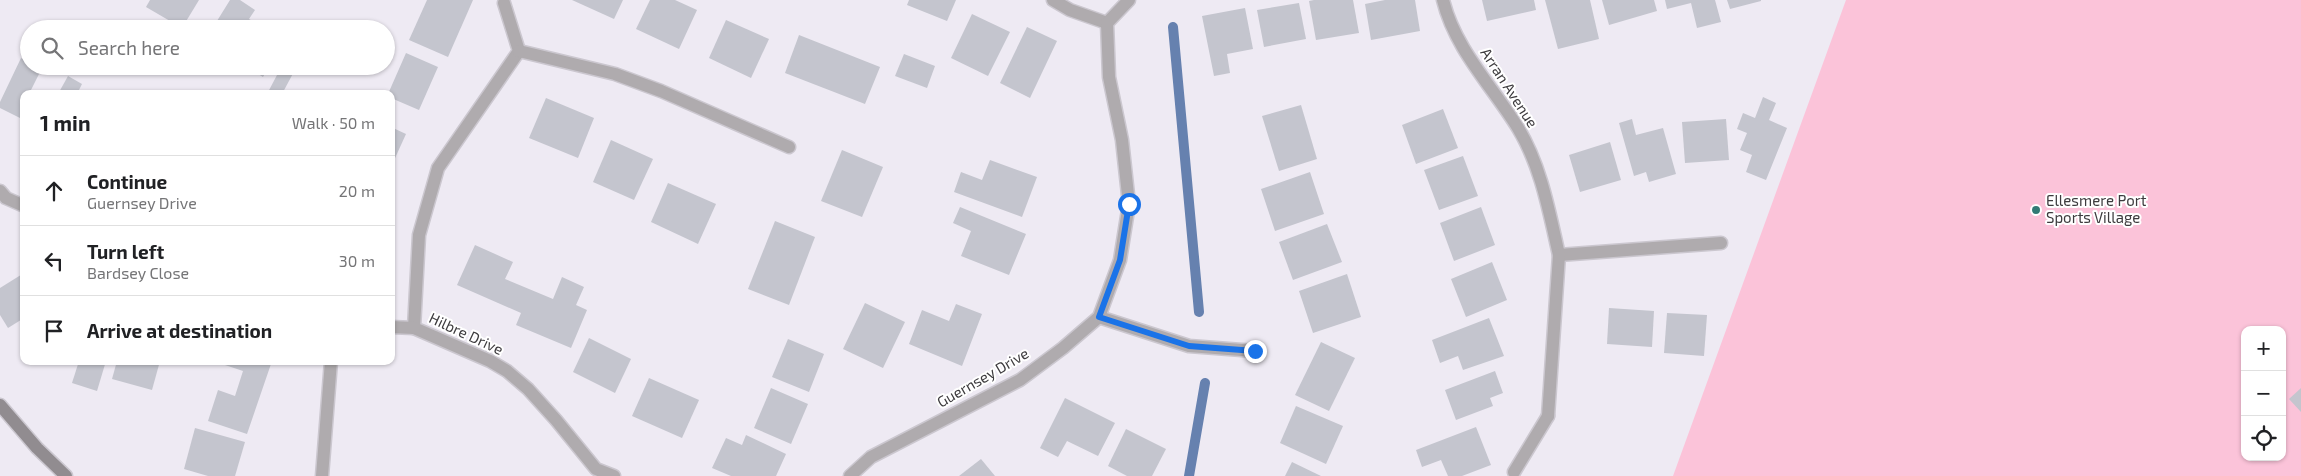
<!DOCTYPE html>
<meta charset="utf-8">
<style>
:root{--surface:#fff;--page:#f2f2f2;--text:#202124;--muted:#757577;--line:#e0e0e0}
body{margin:0;font-family:"Exo 2",sans-serif;background:var(--page);color:var(--text)}
.controls{position:absolute;right:15px;bottom:15px;display:grid;overflow:hidden;border-radius:10px;box-shadow:0 1px 4px #0004}
.controls button{width:45px;height:45px;display:grid;place-items:center;padding:0;border:0;border-bottom:1px solid var(--line);background:var(--surface);color:var(--text);font:25px sans-serif}
.stop{position:absolute;width:15px;height:15px;margin:-11px;border:4px solid #1a73e8;border-radius:50%;background:#fff}
.stop.end{background:#1a73e8;border-color:#fff;box-shadow:0 1px 5px #0008}
.list{margin:0;padding:0;list-style:none}
h2{display:flex;justify-content:space-between;align-items:center;height:65px;margin:0;padding:0 20px;font-size:21px}
h2 small{font-size:16px;font-weight:400;color:var(--muted)}
.list li{display:grid;grid-template-columns:32px 1fr auto;gap:15px;align-items:center;box-sizing:border-box;height:70px;padding:0 20px;border-top:1px solid var(--line)}
.list b{display:block;font-size:19px;white-space:nowrap}
.list p{margin:0;font-size:16px;white-space:nowrap;color:var(--muted)}
.list em{font-size:16px;font-style:normal;color:var(--muted)}
.icon{flex:none;width:28px;height:28px;fill:none;stroke:currentColor;stroke-width:2;stroke-linecap:round;stroke-linejoin:round}
.map{position:relative;flex:none;width:2301px;height:476px;overflow:hidden}
.search{position:absolute;background:var(--surface);box-shadow:0 1px 4px #0004;left:20px;top:20px;width:375px;height:55px;display:flex;align-items:center;gap:12px;box-sizing:border-box;padding:0 18px;border-radius:28px;color:var(--muted);font-size:19px}
.panel{position:absolute;background:var(--surface);box-shadow:0 1px 4px #0004;left:20px;top:90px;width:375px;height:275px;border-radius:10px}
.map>svg:first-child{display:block}
.green{fill:#fbc3d9;fill-rule:evenodd}
.lines{fill:none;stroke-linecap:round;stroke-linejoin:round}
.stream{stroke:#6681af;stroke-width:10}
.building{fill:#c4c5ce}
.lane-casing{stroke:#cbc7cf;stroke-width:15}
.street-casing{stroke:#cbc7cf;stroke-width:15}
.secondary-casing{stroke:#cbc7cf;stroke-width:15}
.lane{stroke:#afabae;stroke-width:12}
.street{stroke:#afabae;stroke-width:12}
.secondary{stroke:#918c90;stroke-width:12}
.route{stroke:#1a73e8;stroke-width:6}
.poi-dot{fill:#327a75;stroke:#fff;stroke-width:2}
.labels{text-anchor:middle;stroke-width:4;stroke-linejoin:round;paint-order:stroke}
.street-label{font-size:15px;fill:#3d3b3e;stroke:#fff}
.poi-label{font-size:15px;fill:#3d3b3e;stroke:#fff;text-anchor:start}
</style>
<div class="map">
<svg width="2301" height="476" viewBox="0 0 2301 476">
<rect width="100%" height="100%" fill="#eeeaf3"/>
<path class="green" d="M1846 0H2301V476H1673ZM2245 330H2282V457H2245Z"/>
<g class="lines">
<g class="stream">
<path d="M1173 27 1199 312"/>
<path d="M1189 476 1205 383"/>
</g>
</g>
<g class="building">
<path d="M150 0H199L182 28 146 7Z"/>
<path d="M230 0H240L255 10 249 19 267 29H212Z"/>
<path d="M427 0H473L448 57 409 40Z"/>
<path d="M572 0H623L614 19Z"/>
<path d="M650 0H675L697 10 679 49 636 29Z"/>
<path d="M909 0H956L947 21 907 5Z"/>
<path d="M1314 0H1353L1359 33 1316 40 1309 1Z"/>
<path d="M1385 0H1415L1420 31 1371 40 1365 4Z"/>
<path d="M1482 0H1534L1536 10 1487 21Z"/>
<path d="M1545 0H1590L1599 39 1558 49Z"/>
<path d="M1602 0H1654L1657 11 1609 25Z"/>
<path d="M1665 0H1715L1721 22 1697 28 1691 3 1667 9Z"/>
<path d="M1727 0H1761V1L1730 9Z"/>
<path d="M1299 3 1306 39 1264 47 1257 10Z"/>
<path d="M1245 8 1253 49 1227 54 1230 73 1214 76 1202 16Z"/>
<path d="M972 14 1010 32 988 76 951 58Z"/>
<path d="M726 20 769 39 751 78 709 58Z"/>
<path d="M1027 27 1057 41 1030 98 1000 83Z"/>
<path d="M799 35 880 67 865 104 785 73Z"/>
<path d="M406 53 438 67 419 110 391 98V94H388Z"/>
<path d="M904 54 935 66 927 88 895 76Z"/>
<path d="M21 58 29 62V66L42 68 29 94H24V120L0 108V102Z"/>
<path d="M245 66H297L282 94H267L277 75 267 70 263 77Z"/>
<path d="M68 76 82 84 77 94H58Z"/>
<path d="M1763 97 1776 103 1769 120 1787 128 1766 180 1746 172 1752 155 1740 150 1747 133 1737 129 1743 113 1755 118Z"/>
<path d="M546 98 594 118 578 158 529 138Z"/>
<path d="M1301 105 1317 159 1279 171 1262 116Z"/>
<path d="M1443 109 1458 148 1416 164 1402 125Z"/>
<path d="M1632 119 1636 135 1663 128 1676 174 1649 182 1646 172 1634 176 1619 123Z"/>
<path d="M1726 119 1729 160 1685 163 1682 122Z"/>
<path d="M391 127 406 134 391 167Z"/>
<path d="M611 140 653 159 634 200 593 182Z"/>
<path d="M1610 142 1621 180 1580 192 1569 155Z"/>
<path d="M842 150 883 167 862 217 821 201Z"/>
<path d="M1463 156 1478 196 1439 210 1424 170Z"/>
<path d="M990 160 1037 177 1022 217 954 192 961 172 982 180Z"/>
<path d="M1310 172 1324 214 1275 231 1261 189Z"/>
<path d="M668 183 716 204 698 244 651 222Z"/>
<path d="M960 207 1026 234 1009 275 961 256 971 231 953 223Z"/>
<path d="M1481 207 1495 245 1454 261 1440 223Z"/>
<path d="M775 221 815 237 789 305 748 289Z"/>
<path d="M1327 224 1342 262 1293 280 1279 242Z"/>
<path d="M475 245 513 262 505 279 553 299 562 277 584 287 576 305 587 310 571 348 516 325 521 313 457 285Z"/>
<path d="M1492 262 1507 300 1466 317 1451 279Z"/>
<path d="M24 273V318L8 328 0 315V288Z"/>
<path d="M1347 274 1361 317 1313 333 1299 291Z"/>
<path d="M865 303 905 322 883 368 843 349Z"/>
<path d="M956 304 982 314 962 366 909 344 922 310 949 321Z"/>
<path d="M1609 308 1654 311 1652 347 1607 344Z"/>
<path d="M1667 313 1707 315 1704 356 1664 353Z"/>
<path d="M1489 318 1504 356 1463 370 1458 356 1440 363 1432 340Z"/>
<path d="M589 338 631 359 615 393 573 372Z"/>
<path d="M788 339 824 354 809 392 772 377Z"/>
<path d="M1321 342 1355 358 1329 411 1295 395Z"/>
<path d="M79 361H106L97 391 72 383Z"/>
<path d="M117 361H160L152 390 112 379Z"/>
<path d="M226 361H272L247 434 208 421 218 390 235 396 243 371 225 365Z"/>
<path d="M1495 371 1503 393 1490 398 1493 406 1456 420 1445 390Z"/>
<path d="M649 378 699 400 682 438 632 416Z"/>
<path d="M771 388 808 404 791 444 754 428Z"/>
<path d="M2301 388V412L2289 399Z"/>
<path d="M1065 398 1115 423 1098 456 1067 441 1058 457 1040 448Z"/>
<path d="M1296 406 1343 426 1326 464 1280 443Z"/>
<path d="M1476 427 1491 465 1462 476H1448L1441 460 1422 467 1416 450Z"/>
<path d="M195 428 245 442 235 476H208L184 469Z"/>
<path d="M1126 429 1166 449 1152 476H1127L1108 466Z"/>
<path d="M746 435 786 454 776 476H731L712 468 726 438 742 445Z"/>
<path d="M981 459 995 476H959Z"/>
<path d="M1292 462 1321 476H1285Z"/>
</g>
<g class="lines">
<g class="lane-casing">
<path id="lane" d="M1514 472 1548 416"/>
</g>
<g class="street-casing">
<g id="street">
<path d="M1053 0 1070 10 1107 23"/>
<path d="M1443 0C1455 49 1492 86 1518 128 1541 166 1549 211 1559 255L1721 243"/>
<path d="M504 3 519 51 438 168 419 235 414 328 490 361 507 371 528 389 556 420 596 469 614 476"/>
<path d="M519 51 615 74 661 91 789 147"/>
<path d="M0 191 6 198 24 206"/>
<path d="M1099 317 1189 346 1255 351"/>
<path d="M391 327 414 328"/>
<path d="M1548 416 1559 255"/>
<path d="M322 476 331 361"/>
<path d="M850 476 871 457 1020 380 1063 348 1099 317 1120 260 1129 204 1122 140 1109 77 1107 23 1129 0"/>
</g>
</g>
<g class="secondary-casing">
<path id="secondary" d="M0 405 37 448 66 476"/>
</g>
<use href="#lane" class="lane"/>
<use href="#street" class="street"/>
<use href="#secondary" class="secondary"/>
</g>
<g class="lines">
<path class="route" d="M1129 204 1120 260 1099 317 1189 346 1255 351"/>
</g>
<circle class="poi-dot" cx="2036" cy="210" r="5"/>
<g class="labels">
<g class="street-label">
<text transform="translate(1509 88) rotate(57)" y="5">Arran Avenue</text>
<text transform="translate(466 334) rotate(25)" y="5">Hilbre Drive</text>
<text transform="translate(983 378) rotate(-30)" y="5">Guernsey Drive</text>
</g>
<g class="poi-label">
<text x="2046" y="206">Ellesmere Port<tspan x="2046" dy="17">Sports Village</tspan></text>
</g>
</g>
</svg>
<div class="controls">
<button>+</button>
<button>−</button>
<button><svg class="icon" aria-label="locate" viewBox="0 0 24 24"><circle cx="12" cy="12" r="6"/><path d="M12 2v4M12 18v4M2 12h4M18 12h4"/></svg></button>
</div>
<div class="stop" style="left:1129px;top:204px"></div>
<div class="stop end" style="left:1255px;top:351px"></div>
<div class="search"><svg class="icon" aria-label="search" viewBox="0 0 24 24"><circle cx="10" cy="10" r="6"/><path d="M15 15l6 6"/></svg>Search here</div>
<section class="panel">
<h2>1 min<small>Walk · 50 m</small></h2>
<ul class="list">
<li><svg class="icon" aria-label="ahead" viewBox="0 0 24 24"><path d="M12 20V5M6 11l6-6 6 6"/></svg><div><b>Continue</b><p>Guernsey Drive</p></div><em>20 m</em></li>
<li><svg class="icon" aria-label="left" viewBox="0 0 24 24"><path d="M17 20v-9H6M10 6l-5 5 5 5"/></svg><div><b>Turn left</b><p>Bardsey Close</p></div><em>30 m</em></li>
<li><svg class="icon" aria-label="arrive" viewBox="0 0 24 24"><path d="M6 21V4h12l-3 4 3 4H6"/></svg><div><b>Arrive at destination</b></div></li>
</ul>
</section>
</div>
